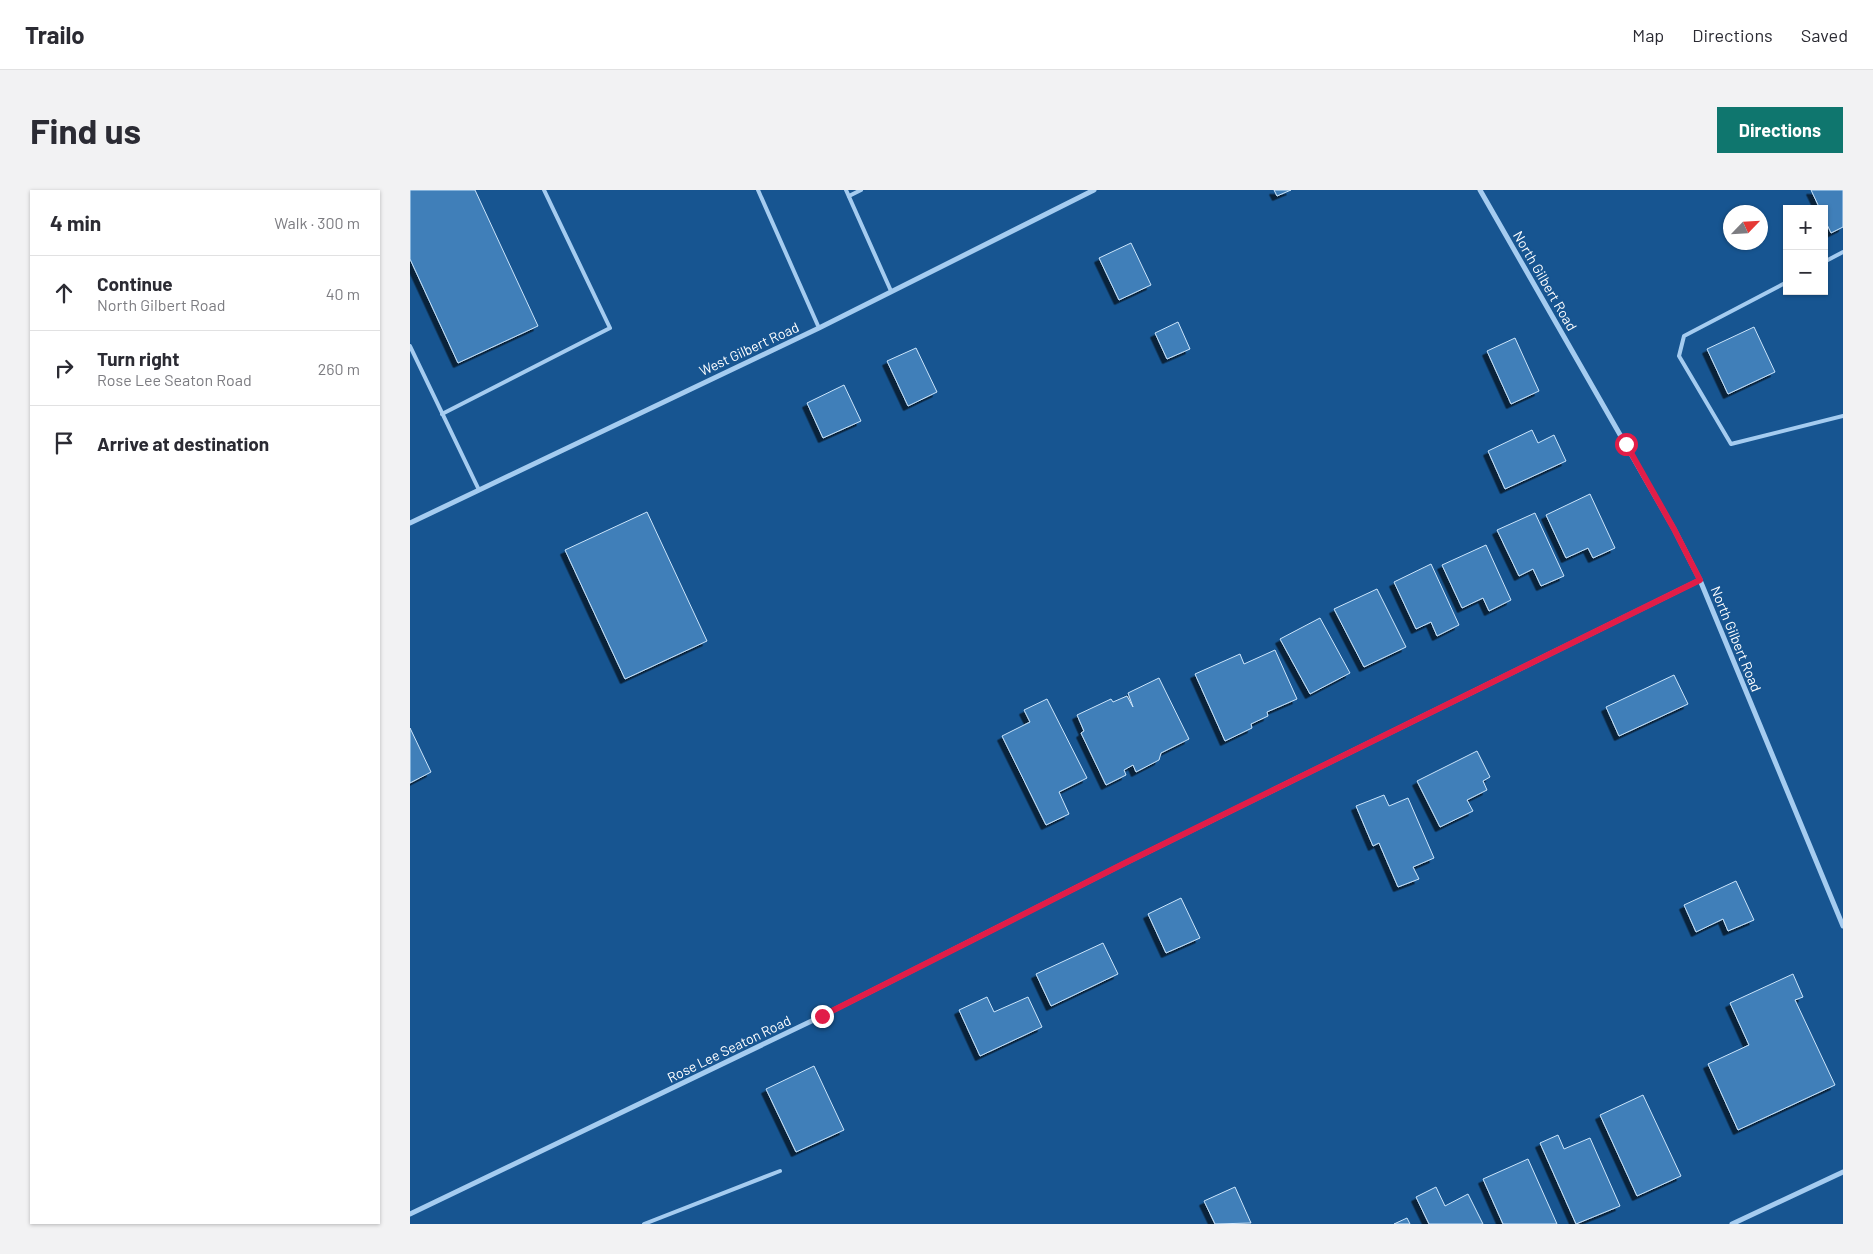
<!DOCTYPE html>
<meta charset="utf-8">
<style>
:root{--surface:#fff;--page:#f2f2f3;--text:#2b2b33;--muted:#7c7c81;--line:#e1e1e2;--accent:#0f766e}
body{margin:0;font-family:Barlow,sans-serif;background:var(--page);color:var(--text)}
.controls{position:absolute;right:15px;top:15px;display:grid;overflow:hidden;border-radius:0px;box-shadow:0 1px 4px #0004}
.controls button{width:45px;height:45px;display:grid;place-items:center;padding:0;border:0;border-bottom:1px solid var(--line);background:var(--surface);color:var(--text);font:25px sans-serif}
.compass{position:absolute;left:1313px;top:15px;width:45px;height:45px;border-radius:50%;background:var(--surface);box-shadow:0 1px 4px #0004;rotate:65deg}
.stop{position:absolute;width:15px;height:15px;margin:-11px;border:4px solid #e11d48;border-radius:50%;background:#fff}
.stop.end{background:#e11d48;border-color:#fff;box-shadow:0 1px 5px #0008}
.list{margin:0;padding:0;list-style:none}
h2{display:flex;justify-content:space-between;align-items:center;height:65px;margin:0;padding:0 20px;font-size:21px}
h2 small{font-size:16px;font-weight:400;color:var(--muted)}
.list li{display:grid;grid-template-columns:32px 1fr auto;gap:15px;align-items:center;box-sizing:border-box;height:75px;padding:0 20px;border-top:1px solid var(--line)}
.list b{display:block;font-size:19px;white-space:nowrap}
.list p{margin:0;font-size:16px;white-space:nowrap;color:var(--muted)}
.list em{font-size:16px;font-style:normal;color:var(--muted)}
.icon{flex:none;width:28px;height:28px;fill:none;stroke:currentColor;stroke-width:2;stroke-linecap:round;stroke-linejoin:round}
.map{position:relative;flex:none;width:1433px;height:1034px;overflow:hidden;border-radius:0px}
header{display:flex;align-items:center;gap:30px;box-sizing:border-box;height:70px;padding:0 25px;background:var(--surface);border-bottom:1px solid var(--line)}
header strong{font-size:24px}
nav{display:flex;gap:28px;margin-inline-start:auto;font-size:18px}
.intro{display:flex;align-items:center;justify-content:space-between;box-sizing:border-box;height:120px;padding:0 30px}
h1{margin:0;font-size:35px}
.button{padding:12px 22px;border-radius:0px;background:var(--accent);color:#fff;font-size:18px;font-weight:700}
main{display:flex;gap:30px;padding:0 30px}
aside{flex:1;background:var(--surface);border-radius:0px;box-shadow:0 1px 4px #0004}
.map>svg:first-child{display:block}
.building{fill:#3f7fb9;stroke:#cce5fb;filter:url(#shadow)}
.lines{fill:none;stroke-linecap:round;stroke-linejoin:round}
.service{stroke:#a5ccf0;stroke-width:4}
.minor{stroke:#a5ccf0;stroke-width:5}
.route{stroke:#e11d48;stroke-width:6}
.labels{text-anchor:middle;stroke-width:4;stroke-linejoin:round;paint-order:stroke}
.street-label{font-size:14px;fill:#fff;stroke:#175591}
</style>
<header>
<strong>Trailo</strong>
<nav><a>Map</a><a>Directions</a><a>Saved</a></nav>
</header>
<div class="intro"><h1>Find us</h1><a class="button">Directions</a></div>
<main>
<aside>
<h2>4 min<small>Walk · 300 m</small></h2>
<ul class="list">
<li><svg class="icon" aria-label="ahead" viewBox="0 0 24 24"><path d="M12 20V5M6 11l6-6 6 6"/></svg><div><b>Continue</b><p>North Gilbert Road</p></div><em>40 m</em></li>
<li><svg class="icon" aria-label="right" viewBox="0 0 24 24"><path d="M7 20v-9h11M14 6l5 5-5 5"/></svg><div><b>Turn right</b><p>Rose Lee Seaton Road</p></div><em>260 m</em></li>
<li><svg class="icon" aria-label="arrive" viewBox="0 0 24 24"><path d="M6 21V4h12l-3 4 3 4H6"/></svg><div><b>Arrive at destination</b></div></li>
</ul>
</aside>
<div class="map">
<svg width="1433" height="1034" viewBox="0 0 1433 1034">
<defs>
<filter id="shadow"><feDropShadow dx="-4.5" dy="4.5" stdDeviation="0" flood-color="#0009"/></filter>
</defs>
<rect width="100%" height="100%" fill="#175591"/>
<g class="building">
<path d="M0 0H65L128 136 48 173 0 69Z"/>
<path d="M864 0H881L867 6Z"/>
<path d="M1401 0H1433V37L1421 43 1414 28V19H1410Z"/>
<path d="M721 53 741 95 709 110 689 68Z"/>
<path d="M768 132 780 159 757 169 745 143Z"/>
<path d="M1344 137 1365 182 1318 204 1297 159Z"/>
<path d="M1105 148 1129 201 1101 214 1077 161Z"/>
<path d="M506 158 527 202 498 216 477 171Z"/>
<path d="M434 195 451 231 413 248 397 213Z"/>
<path d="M1122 240 1128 253 1144 245 1156 271 1095 299 1078 261Z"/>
<path d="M1180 304 1205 358 1183 368 1178 358 1156 368 1136 325Z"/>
<path d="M237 322 297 451 215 489 155 360Z"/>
<path d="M1125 323 1154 386 1131 396 1123 379 1109 386 1087 340Z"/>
<path d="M1076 355 1101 410 1079 421 1073 408 1052 418 1032 375Z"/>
<path d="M1021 374 1049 435 1027 446 1021 432 1006 439 984 392Z"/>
<path d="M967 399 996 457 954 477 924 419Z"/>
<path d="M910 428 940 483 900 504 870 449Z"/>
<path d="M865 460 887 509 857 522 858 526 841 534 842 538 815 551 785 484 830 464 834 474Z"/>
<path d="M1264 485 1278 514 1209 546 1196 517Z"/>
<path d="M749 488 779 549 751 563 749 570 726 582 723 575 714 580 716 585 696 595 671 543 674 541 667 525 701 509 703 512 717 506 723 517 718 503Z"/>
<path d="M637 509 677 588 649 602 659 624 636 635 592 546 620 532 614 520Z"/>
<path d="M0 538 21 582 0 593Z"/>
<path d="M1067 561 1080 587 1073 591 1077 600 1057 610 1063 621 1030 637 1007 591Z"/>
<path d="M974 605 979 616 998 608 1024 668 1003 677 1009 689 988 697 969 653 963 656 946 616Z"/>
<path d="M1326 691 1344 730 1318 741 1313 729 1286 742 1274 715Z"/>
<path d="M771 708 790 748 756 763 738 724Z"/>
<path d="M693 753 708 784 641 816 626 784Z"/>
<path d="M1383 784 1393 807 1385 810 1425 895 1328 940 1298 874 1339 855 1320 813Z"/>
<path d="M577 807 584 822 618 807 632 837 570 866 549 820Z"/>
<path d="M404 876 434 940 386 962 356 899Z"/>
<path d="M1233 905 1271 986 1227 1006 1190 925Z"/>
<path d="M1148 945 1154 959 1180 948 1210 1016 1166 1034 1130 953Z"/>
<path d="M1118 969 1147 1034H1093L1073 989Z"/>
<path d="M825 997 841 1033 805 1034 794 1011Z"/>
<path d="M1026 997 1035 1016 1058 1004 1073 1034H1019L1006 1007Z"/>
<path d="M997 1028 1000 1034H984Z"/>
</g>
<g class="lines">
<g class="service">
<path d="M348 0 409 138"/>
<path d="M436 0 481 101"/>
<path d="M439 6 451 0"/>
<path d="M1414 72 1433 62"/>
<path d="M1377 92 1274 146 1269 166 1321 254 1433 226"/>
<path d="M0 156 69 300"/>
<path d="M32 224 200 138 134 0"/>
<path d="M234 1034 370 981"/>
</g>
<g class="minor">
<path d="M1070 0 1264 339 1290 390 1433 736"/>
<path d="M0 333 409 138 684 0"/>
<path d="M0 1024 412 826 713 674 1290 390"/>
<path d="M1322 1034 1433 982"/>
</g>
</g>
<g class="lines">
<path class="route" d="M412 826 713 674 1290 390 1264 339 1216 254"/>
</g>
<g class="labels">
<g class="street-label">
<text transform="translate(1135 91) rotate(60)" y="5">North Gilbert Road</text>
<text transform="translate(339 159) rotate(-25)" y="5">West Gilbert Road</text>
<text transform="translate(1326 449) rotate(68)" y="5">North Gilbert Road</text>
<text transform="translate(319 859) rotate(-26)" y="5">Rose Lee Seaton Road</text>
</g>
</g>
</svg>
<div class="controls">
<button>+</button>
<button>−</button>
</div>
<svg class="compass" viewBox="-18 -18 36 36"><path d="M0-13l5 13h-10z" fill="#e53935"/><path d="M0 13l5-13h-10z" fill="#7c7c81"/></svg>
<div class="stop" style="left:1216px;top:254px"></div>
<div class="stop end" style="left:412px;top:826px"></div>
</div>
</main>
